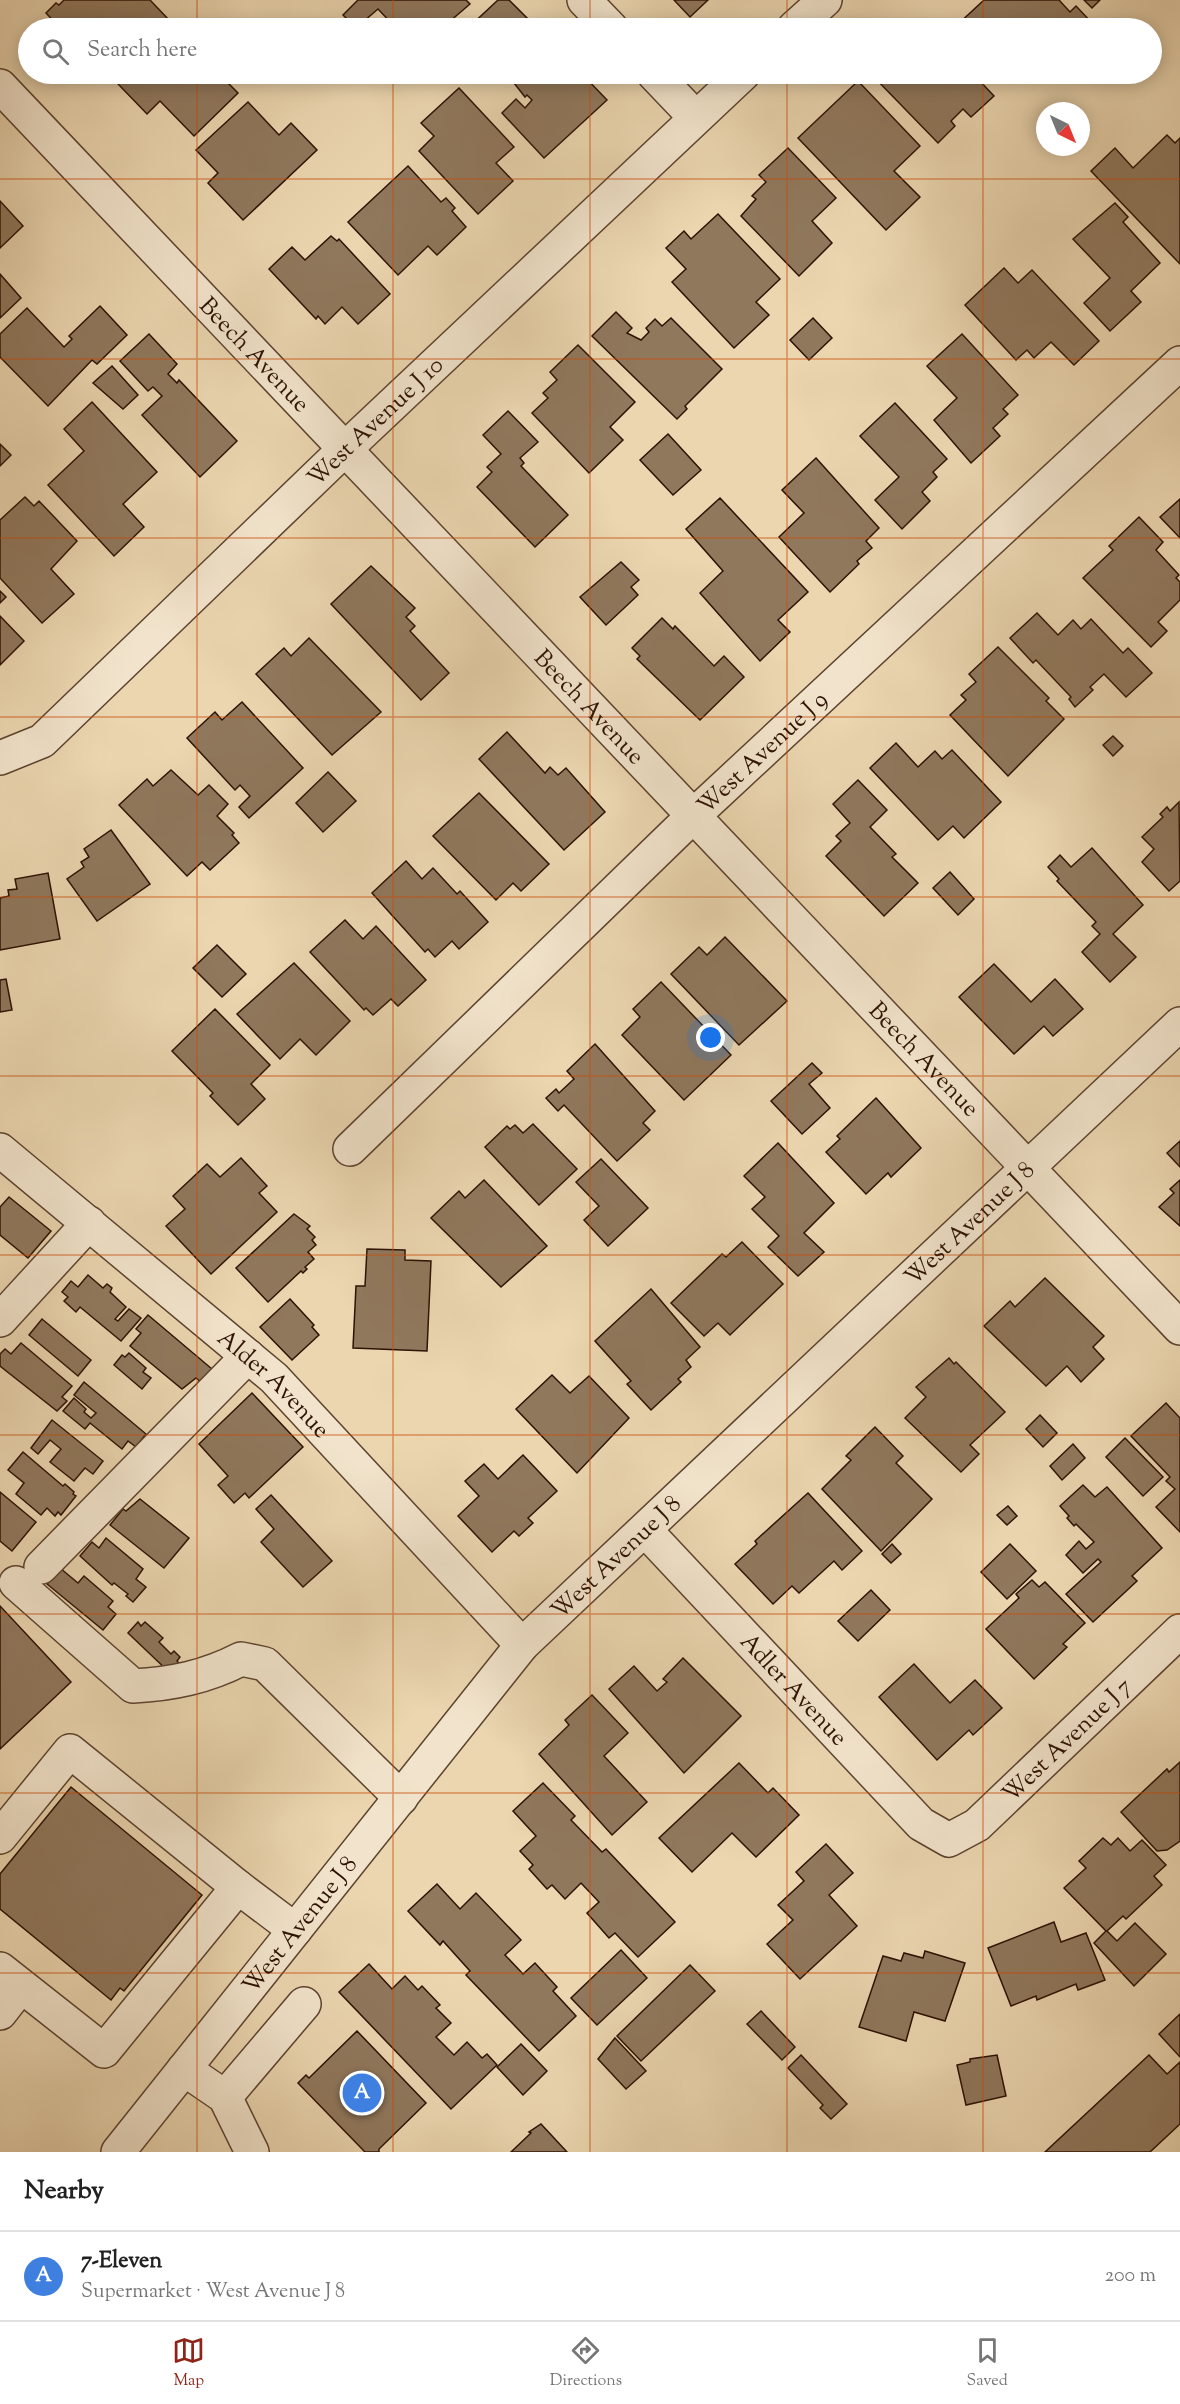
<!DOCTYPE html>
<meta charset="utf-8">
<style>
:root{--surface:#fff;--page:#f2f2f2;--text:#222;--muted:#767676;--line:#e0e0e0;--accent:#8f2418}
body{margin:0;font-family:"Sorts Mill Goudy",serif;background:var(--page);color:var(--text)}
.compass{position:absolute;left:1036px;top:102px;width:54px;height:54px;border-radius:50%;background:var(--surface);box-shadow:0 3px 15px #0003;rotate:137deg}
.you{position:absolute;left:711px;top:1038px;width:21px;height:21px;margin:-15px;border:4px solid #fff;border-radius:50%;background:#1a73e8;box-shadow:0 0 0 9px #1a73e833}
.badge{display:grid;place-items:center;width:39px;height:39px;border-radius:50%;background:var(--accent);color:#fff;font-size:20px;font-weight:700}
.pin{position:absolute;translate:-50% -50%;border:3px solid #fff;box-shadow:0 2px 6px #0006}
.list{margin:0;padding:0;list-style:none}
h2{display:flex;justify-content:space-between;align-items:center;height:78px;margin:0;padding:0 24px;font-size:26px}
h2 small{font-size:20px;font-weight:400;color:var(--muted)}
.list li{display:grid;grid-template-columns:39px 1fr auto;gap:18px;align-items:center;box-sizing:border-box;height:90px;padding:0 24px;border-top:2px solid var(--line)}
.list b{display:block;font-size:22px;white-space:nowrap}
.list p{margin:0;font-size:20px;white-space:nowrap;color:var(--muted)}
.list em{font-size:20px;font-style:normal;color:var(--muted)}
.icon{flex:none;width:33px;height:33px;fill:none;stroke:currentColor;stroke-width:2;stroke-linecap:round;stroke-linejoin:round}
.map{position:relative;flex:none;width:1180px;height:2152px;overflow:hidden}
.search{position:absolute;background:var(--surface);box-shadow:0 3px 15px #0003;left:18px;right:18px;top:18px;height:66px;display:flex;align-items:center;gap:15px;box-sizing:border-box;padding:0 21px;border-radius:33px;color:var(--muted);font-size:22px}
.sheet{height:168px;background:var(--surface)}
nav{display:flex;justify-content:space-around;align-items:center;box-sizing:border-box;height:84px;border-top:2px solid var(--line);background:var(--surface);font-size:16px;color:var(--muted)}
nav a{display:grid;justify-items:center;gap:3px}
nav .on{color:var(--accent)}
.map>svg:first-child{display:block}
.building{fill:#90785d;stroke:#2d1204;stroke-width:1.5}
.lines{fill:none;stroke-linecap:round;stroke-linejoin:round}
.minor-casing{stroke:#5c432f;stroke-width:36}
.minor{stroke:#f2e4cc;stroke-width:33}
.grid{fill:none;stroke:#cc4e0b;stroke-width:1.5;stroke-opacity:0.55}
.labels{text-anchor:middle;stroke-width:4.5;stroke-linejoin:round;paint-order:stroke}
.street-label{font-size:24px;fill:#2d1204;stroke:#f2e4cc}
</style>
<div class="map">
<svg width="1180" height="2152" viewBox="0 0 1180 2152">
<rect width="100%" height="100%" fill="#ebd6b0"/>
<filter id="stains"><feTurbulence type="fractalNoise" baseFrequency=".00333" numOctaves="4"/><feColorMatrix values="0 0 0 0 .2 0 0 0 0 .09 0 0 0 0 .02 0 0 0 .5 -.17"/></filter>
<radialGradient id="worn" r=".72"><stop offset=".6" stop-color="#630" stop-opacity="0"/><stop offset="1" stop-color="#630" stop-opacity=".3"/></radialGradient>
<g class="building">
<path d="M64 0H150L169 20 161 28H60L46 13 56 3 59 5Z"/>
<path d="M358 0H466L470 4 442 28H396L378 9 356 28 343 15Z"/>
<path d="M498 0H509L530 21 522 28H468Z"/>
<path d="M674 0H708L690 17Z"/>
<path d="M984 0H1059L1070 12 1076 6 1093 24 1088 28H958L956 26Z"/>
<path d="M1084 0H1100L1092 8Z"/>
<path d="M133 74H219L238 93 194 136 160 101 147 114 118 84Z"/>
<path d="M507 74H582L607 100 544 158 502 113 516 99 525 108 532 100 527 95 525 97Z"/>
<path d="M871 74H973L994 96 971 117 963 109 951 121 955 126 938 143Z"/>
<path d="M1001 74H1014L1007 80Z"/>
<path d="M858 81 920 146 894 171 920 197 886 230 798 138Z"/>
<path d="M459 88 514 147 496 163 513 181 478 214 419 151 434 136 421 123Z"/>
<path d="M248 102 279 135 291 123 317 150 243 220 208 183 218 173 196 150Z"/>
<path d="M1167 135 1175 143 1180 138V264L1091 171 1115 148 1133 168Z"/>
<path d="M788 148 836 198 812 221 832 243 799 276 741 216 756 199 752 196 766 182 759 175Z"/>
<path d="M408 166 441 202 446 198 455 208 452 211 466 227 437 255 428 246 398 275 348 222Z"/>
<path d="M0 201 23 226 0 248Z"/>
<path d="M1115 203 1128 217 1123 222 1160 263 1131 291 1141 302 1110 331 1084 303 1110 278 1073 239Z"/>
<path d="M718 214 780 279 756 302 769 315 734 348 672 282 686 269 666 248 684 231 691 239Z"/>
<path d="M331 236 337 241 339 239 390 294 358 324 342 307 325 324 318 316 316 319 269 269 292 247 305 260Z"/>
<path d="M1004 268 1018 283 1032 270 1099 341 1074 365 1051 342 1034 358 1027 350 1016 360 965 305Z"/>
<path d="M0 274 21 298 0 318Z"/>
<path d="M100 306 127 335 97 364 92 360 48 406 0 357V334L27 308 64 347 72 339 69 336Z"/>
<path d="M616 312 632 328 627 333 641 340 649 332 646 328 655 319 662 326 671 318 722 369 685 406 687 409 677 419 592 336Z"/>
<path d="M813 318 832 338 809 360 790 340Z"/>
<path d="M149 334 177 364 168 374 177 383 179 380 237 441 200 477 142 415 162 396 153 387 148 391 120 361Z"/>
<path d="M962 334 1018 395 1003 409 1008 414 993 428 1000 436 971 463 934 420 957 398 927 366Z"/>
<path d="M578 345 635 402 610 427 623 440 589 473 532 413 548 398 543 393 557 380 550 372Z"/>
<path d="M112 366 138 395 123 409 93 383Z"/>
<path d="M92 402 157 472 123 504 144 527 114 556 48 485 84 451 64 429Z"/>
<path d="M895 403 947 459 933 472 937 477 922 492 930 501 902 529 875 500 899 477 860 436Z"/>
<path d="M508 411 538 442 520 458 524 463 521 466 568 515 535 547 477 487 492 472 487 467 501 454 483 435Z"/>
<path d="M668 434 701 470 673 495 640 460Z"/>
<path d="M0 444 11 455 0 466Z"/>
<path d="M816 458 879 528 866 541 872 548 857 561 859 564 830 592 779 537 804 513 782 490Z"/>
<path d="M25 497 34 506 39 501 77 541 51 569 74 594 42 623 0 578V520Z"/>
<path d="M720 498 808 592 778 620 790 632 760 661 700 593 723 571 686 529Z"/>
<path d="M1180 499V538L1160 517Z"/>
<path d="M1139 517 1163 542 1156 550 1179 575 1176 578 1180 582V600L1158 622 1167 631 1151 647 1083 578 1113 550 1109 546Z"/>
<path d="M621 562 639 580 631 587 638 595 606 625 580 597Z"/>
<path d="M371 566 415 608 406 617 415 626 410 631 449 673 421 700 331 604Z"/>
<path d="M0 591 6 597 0 603Z"/>
<path d="M1037 613 1058 635 1073 620 1081 629 1091 619 1123 653 1128 648 1152 673 1126 697 1104 674 1090 687 1093 690 1075 707 1069 699 1071 697 1036 660 1033 663 1010 638Z"/>
<path d="M0 616 24 641 0 665Z"/>
<path d="M662 618 673 629 675 626 714 666 724 656 744 677 700 720 637 659 640 656 632 648Z"/>
<path d="M309 638 381 712 332 755 256 674 284 648 291 656Z"/>
<path d="M998 647 1049 698 1046 701 1064 719 1008 776 950 715 966 700 961 695 976 682 969 674Z"/>
<path d="M242 702 303 768 249 818 239 807 250 796 240 785 235 790 187 738 215 712 222 720Z"/>
<path d="M507 732 545 773 550 767 558 775 566 768 605 812 564 850 479 759Z"/>
<path d="M1113 736 1123 746 1113 756 1103 745Z"/>
<path d="M896 743 918 767 935 751 942 759 952 750 1001 802 964 838 953 826 938 840 870 768Z"/>
<path d="M171 770 198 795 209 785 228 804 217 816 234 833 232 835 239 843 210 870 202 862 187 876 119 805 147 779 153 786Z"/>
<path d="M328 772 356 801 323 832 296 803Z"/>
<path d="M858 780 887 810 870 827 896 854 892 857 918 883 884 916 826 856 841 841 836 836 850 823 833 804Z"/>
<path d="M479 793 549 864 521 891 513 883 496 900 433 836Z"/>
<path d="M1179 802 1180 881 1169 891 1142 862 1154 849 1142 837 1163 817 1160 814 1167 807 1170 811Z"/>
<path d="M111 830 150 884 97 921 67 879 84 867 81 862 89 857 84 849Z"/>
<path d="M1092 848 1143 905 1113 934 1136 957 1110 982 1082 952 1100 934 1092 926 1096 922 1057 881 1059 879 1048 867 1060 855 1071 867Z"/>
<path d="M406 861 422 879 433 868 457 894 460 891 488 922 459 949 452 941 435 957 428 949 425 952 372 893Z"/>
<path d="M950 872 974 899 958 915 933 888Z"/>
<path d="M48 873 60 939 0 950V898L9 896 8 890 17 889 15 879Z"/>
<path d="M345 920 363 939 376 926 426 980 398 1006 391 999 373 1015 366 1008 364 1010 310 952Z"/>
<path d="M725 937 787 1001 739 1045 671 974 699 947 707 955Z"/>
<path d="M217 945 246 974 222 997 193 968Z"/>
<path d="M294 963 350 1021 316 1055 300 1039 280 1059 237 1014Z"/>
<path d="M994 964 1031 1002 1055 979 1083 1009 1053 1036 1044 1026 1014 1054 959 997Z"/>
<path d="M6 979 12 1010 0 1012V980Z"/>
<path d="M661 982 731 1055 684 1100 622 1035 640 1017 633 1009Z"/>
<path d="M215 1009 270 1065 251 1084 265 1099 238 1125 210 1096 213 1093 172 1051Z"/>
<path d="M595 1044 655 1111 643 1123 650 1130 617 1161 564 1105 558 1111 546 1098 556 1089 559 1093 574 1079 567 1071Z"/>
<path d="M812 1063 822 1073 809 1084 830 1108 802 1134 771 1101Z"/>
<path d="M876 1098 921 1148 891 1177 888 1173 866 1194 826 1152 840 1139 837 1136Z"/>
<path d="M533 1124 577 1169 539 1205 485 1147 507 1126 510 1129 515 1125 523 1133Z"/>
<path d="M1180 1141V1167L1167 1153Z"/>
<path d="M778 1143 834 1203 804 1233 824 1252 798 1276 768 1247 779 1236 752 1209 765 1197 744 1176Z"/>
<path d="M241 1158 267 1186 259 1193 277 1212 211 1274 166 1226 185 1209 173 1196 207 1164 220 1177Z"/>
<path d="M601 1159 648 1208 608 1246 584 1220 599 1206 576 1182Z"/>
<path d="M484 1180 547 1246 501 1287 431 1218 459 1191 465 1198Z"/>
<path d="M1180 1180V1226L1159 1207 1174 1193 1170 1189Z"/>
<path d="M9 1197 51 1231 28 1258 0 1235V1207Z"/>
<path d="M294 1214 310 1226 307 1229 315 1237 312 1240 316 1245 308 1252 314 1259 305 1267 307 1269 303 1273 301 1271 268 1302 236 1268Z"/>
<path d="M742 1242 783 1284 730 1335 718 1323 704 1336 671 1303 722 1254 726 1257Z"/>
<path d="M367 1249 405 1250V1260L431 1261 427 1351 353 1348 356 1286H365Z"/>
<path d="M88 1275 103 1288 107 1284 112 1288 110 1292 126 1307 115 1319 118 1321 129 1309 141 1318 121 1341 80 1307 76 1312 64 1301 68 1297 62 1292 71 1281 78 1287Z"/>
<path d="M1045 1278 1104 1336 1093 1347 1104 1359 1081 1382 1067 1366 1046 1386 984 1326 1010 1301 1015 1307Z"/>
<path d="M651 1289 700 1347 686 1360 691 1367 678 1379 681 1382 651 1410 627 1384 631 1381 595 1341Z"/>
<path d="M290 1299 314 1325 312 1327 319 1335 292 1360 260 1327Z"/>
<path d="M148 1315 212 1369 201 1382 196 1378 182 1389 130 1346 141 1333 136 1329Z"/>
<path d="M42 1319 91 1360 78 1376 29 1335Z"/>
<path d="M21 1343 72 1386 62 1397 67 1401 57 1411 0 1366V1354L5 1349 11 1354Z"/>
<path d="M129 1353 146 1368 143 1372 151 1378 142 1389 114 1365 122 1355 125 1357Z"/>
<path d="M949 1358 954 1364 956 1362 1005 1412 970 1445 979 1454 961 1472 905 1418 926 1397 916 1387Z"/>
<path d="M552 1375 570 1393 589 1376 629 1418 577 1473 516 1409Z"/>
<path d="M84 1382 146 1434 136 1447 128 1441 122 1449 90 1423 85 1429 63 1411 74 1398 86 1409 84 1412 91 1418 96 1413 74 1395Z"/>
<path d="M252 1393 303 1447 249 1498 245 1493 234 1503 218 1485 228 1476 199 1444Z"/>
<path d="M1166 1403 1180 1418V1532L1156 1507 1175 1489 1166 1481 1170 1477 1131 1436Z"/>
<path d="M1040 1415 1057 1433 1043 1447 1026 1429Z"/>
<path d="M52 1420 103 1461 93 1474 85 1468 74 1481 50 1462 61 1449 50 1440 38 1454 31 1448Z"/>
<path d="M875 1427 903 1456 896 1463 932 1499 881 1551 822 1489 851 1460 846 1456Z"/>
<path d="M1125 1438 1163 1477 1143 1496 1106 1457Z"/>
<path d="M1073 1444 1085 1458 1062 1480 1050 1466Z"/>
<path d="M23 1452 63 1486 65 1484 74 1492 73 1494 76 1496 61 1515 58 1512 55 1516 47 1508 41 1515 16 1494 24 1483 8 1470Z"/>
<path d="M523 1455 557 1491 528 1518 533 1523 519 1536 514 1531 492 1552 458 1516 479 1496 465 1481 484 1464 498 1479Z"/>
<path d="M1083 1485 1095 1497 1107 1487 1162 1548 1132 1576 1137 1581 1093 1622 1066 1594 1101 1562 1098 1559 1083 1573 1066 1555 1079 1541 1086 1549 1094 1542 1076 1524 1074 1526 1067 1518 1069 1516 1060 1506Z"/>
<path d="M0 1492 36 1522 12 1551 0 1541Z"/>
<path d="M808 1493 862 1551 842 1570 834 1561 799 1593 792 1586 773 1604 735 1564 757 1544 755 1541Z"/>
<path d="M271 1495 332 1561 303 1587 261 1542 274 1529 256 1509Z"/>
<path d="M140 1499 189 1538 164 1568 110 1525 123 1509 126 1511Z"/>
<path d="M1008 1506 1017 1516 1007 1525 997 1515Z"/>
<path d="M106 1538 143 1569 136 1579 146 1587 133 1602 126 1596 128 1594 114 1583 112 1585 80 1556 92 1542 99 1548Z"/>
<path d="M892 1544 901 1554 891 1563 882 1554Z"/>
<path d="M1010 1544 1036 1571 1007 1599 981 1572Z"/>
<path d="M60 1568 78 1583 84 1576 113 1601 108 1607 116 1614 103 1630 47 1584Z"/>
<path d="M1032 1580 1039 1587 1045 1582 1085 1623 1063 1644 1067 1647 1034 1679 986 1629 1019 1598 1016 1594Z"/>
<path d="M871 1590 890 1610 858 1641 838 1621Z"/>
<path d="M0 1606 71 1682 0 1749Z"/>
<path d="M138 1622 141 1626 145 1622 163 1638 159 1642 171 1654 174 1651 180 1657 177 1661 180 1664 171 1674 128 1633Z"/>
<path d="M683 1658 741 1716 684 1773 609 1689 634 1666 657 1691 667 1682 663 1679Z"/>
<path d="M914 1664 950 1703 975 1680 1002 1708 973 1735 969 1730 937 1760 879 1697Z"/>
<path d="M592 1695 628 1733 604 1756 647 1802 612 1835 539 1754 569 1725 565 1720Z"/>
<path d="M1180 1762V1841L1167 1850 1157 1851 1121 1812 1167 1769 1169 1772Z"/>
<path d="M739 1763 768 1793 773 1788 799 1815 756 1857 732 1833 692 1872 659 1838Z"/>
<path d="M543 1783 575 1816 571 1820 602 1852 606 1849 675 1922 638 1957 615 1933 609 1938 587 1913 599 1902 581 1883 565 1899 552 1885 547 1889 529 1869 533 1865 520 1851 536 1836 513 1811Z"/>
<path d="M71 1787 202 1895 124 1991 120 1988 111 2000 0 1909V1874Z"/>
<path d="M1103 1838 1111 1845 1118 1838 1130 1851 1142 1840 1166 1865 1154 1876 1162 1885 1126 1919 1123 1916 1107 1931 1117 1941 1135 1923 1166 1954 1134 1986 1094 1943 1106 1931 1064 1888 1086 1868 1079 1861Z"/>
<path d="M826 1844 853 1873 829 1895 857 1926 800 1979 767 1944 793 1920 778 1905 804 1881 796 1872Z"/>
<path d="M437 1884 460 1909 476 1893 521 1940 505 1955 523 1974 535 1963 557 1987 553 1991 576 2016 539 2051 466 1975 470 1971 443 1941 440 1945 408 1911Z"/>
<path d="M1054 1922 1061 1942 1086 1933 1105 1980 1078 1990 1076 1984 1037 2000 1036 1996 1011 2006 988 1948Z"/>
<path d="M621 1950 647 1978 597 2025 571 1998Z"/>
<path d="M925 1951 965 1963 945 2021 914 2012 906 2041 859 2027 883 1956 901 1961 904 1953 923 1958Z"/>
<path d="M369 1964 392 1989 405 1976 418 1990 422 1986 440 2005 436 2008 451 2023 436 2037 454 2055 467 2042 482 2058 487 2054 497 2065 451 2109 339 1992Z"/>
<path d="M690 1965 715 1991 641 2061 617 2036Z"/>
<path d="M761 2011 795 2047 782 2060 747 2024Z"/>
<path d="M1180 2014V2057L1159 2034Z"/>
<path d="M357 2031 426 2103 379 2149V2152H365L298 2083 306 2075 309 2078Z"/>
<path d="M615 2038 646 2071 626 2089 598 2059Z"/>
<path d="M521 2044 547 2071 523 2095 497 2067Z"/>
<path d="M801 2055 847 2104 831 2119 820 2108 823 2105 788 2068Z"/>
<path d="M997 2055 1006 2096 966 2105 957 2065 970 2062V2059Z"/>
<path d="M1149 2055 1167 2074 1180 2062V2124L1150 2152H1045Z"/>
<path d="M541 2124 567 2152H511L531 2133 529 2132Z"/>
</g>
<g class="lines">
<g class="minor-casing">
<g id="minor">
<path d="M584 0 611 28"/>
<path d="M794 28 825 0"/>
<path d="M654 74 695 117"/>
<path id="s1" d="M0 86 1180 1328"/>
<path id="s2" d="M0 758 42 741 345 449 743 74"/>
<path id="s3" d="M350 1149 692 817 1180 363"/>
<path id="s4" d="M0 1150 274 1378 522 1645"/>
<path d="M0 1320 89 1223"/>
<path id="s5" d="M645 1530 921 1824 949 1840 977 1825 1180 1631"/>
<path d="M41 1567 248 1356"/>
<path d="M16 1583 133 1686C172 1684 206 1677 241 1659L265 1664 401 1798"/>
<path d="M0 1837 70 1751 238 1887 104 2051 0 1969"/>
<path d="M238 1887 295 1930"/>
<path d="M0 2013 21 1986"/>
<path d="M184 2069 225 2097 252 2152"/>
<path d="M225 2097 304 2004"/>
<path id="s6" d="M118 2152 522 1645 1180 1024"/>
</g>
</g>
<use href="#minor" class="minor"/>
</g>
<path class="grid" d="M197 0V28M393 0V28M590 0V28M787 0V28M983 0V28M197 74V2152M393 74V2152M590 74V2152M787 74V2152M983 74V2152M0 179H1180M0 359H1180M0 538H1180M0 717H1180M0 897H1180M0 1076H1180M0 1255H1180M0 1435H1180M0 1614H1180M0 1793H1180M0 1973H1180"/>
<g class="labels">
<g class="street-label">
<text dy="8" stroke="none"><textPath href="#s1" startOffset="370">Beech Avenue</textPath></text>
<text dy="8" stroke="none"><textPath href="#s2" startOffset="507">West Avenue J 10</textPath></text>
<text dy="8" stroke="none"><textPath href="#s1" startOffset="856">Beech Avenue</textPath></text>
<text dy="8" stroke="none"><textPath href="#s3" startOffset="572">West Avenue J 9</textPath></text>
<text dy="8" stroke="none"><textPath href="#s1" startOffset="1342">Beech Avenue</textPath></text>
<text dy="8" stroke="none"><textPath href="#s6" startOffset="1263">West Avenue J 8</textPath></text>
<text dy="8" stroke="none"><textPath href="#s4" startOffset="360">Alder Avenue</textPath></text>
<text dy="8" stroke="none"><textPath href="#s6" startOffset="777">West Avenue J 8</textPath></text>
<text dy="8" stroke="none"><textPath href="#s5" startOffset="218">Adler Avenue</textPath></text>
<text dy="8" stroke="none"><textPath href="#s5" startOffset="591">West Avenue J 7</textPath></text>
<text dy="8" stroke="none"><textPath href="#s6" startOffset="291">West Avenue J 8</textPath></text>
</g>
</g>
<rect width="100%" height="100%" filter="url(#stains)"/>
<rect width="100%" height="100%" fill="url(#worn)"/>
</svg>
<svg class="compass" viewBox="-18 -18 36 36"><path d="M0-13l5 13h-10z" fill="#e53935"/><path d="M0 13l5-13h-10z" fill="#767676"/></svg>
<div class="you"></div>
<div class="pin badge" style="left:362px;top:2093px;background:#3f7fe0">A</div>
<div class="search"><svg class="icon" aria-label="search" viewBox="0 0 24 24"><circle cx="10" cy="10" r="6"/><path d="M15 15l6 6"/></svg>Search here</div>
</div>
<section class="sheet">
<h2>Nearby<small></small></h2>
<ul class="list">
<li><span class="badge" style="background:#3f7fe0">A</span><div><b>7-Eleven</b><p>Supermarket · West Avenue J 8</p></div><em>200 m</em></li>
</ul>
</section>
<nav>
<a class="on"><svg class="icon" aria-label="map" viewBox="0 0 24 24"><path d="M3 6l6-2 6 2 6-2v14l-6 2-6-2-6 2zM9 4v14M15 6v14"/></svg>Map</a>
<a><svg class="icon" aria-label="directions" viewBox="0 0 24 24"><path d="M12 3l9 9-9 9-9-9zM9 14v-3h6M13 9l2 2-2 2"/></svg>Directions</a>
<a><svg class="icon" aria-label="saved" viewBox="0 0 24 24"><path d="M7 4h10v16l-5-4-5 4z"/></svg>Saved</a>
</nav>
